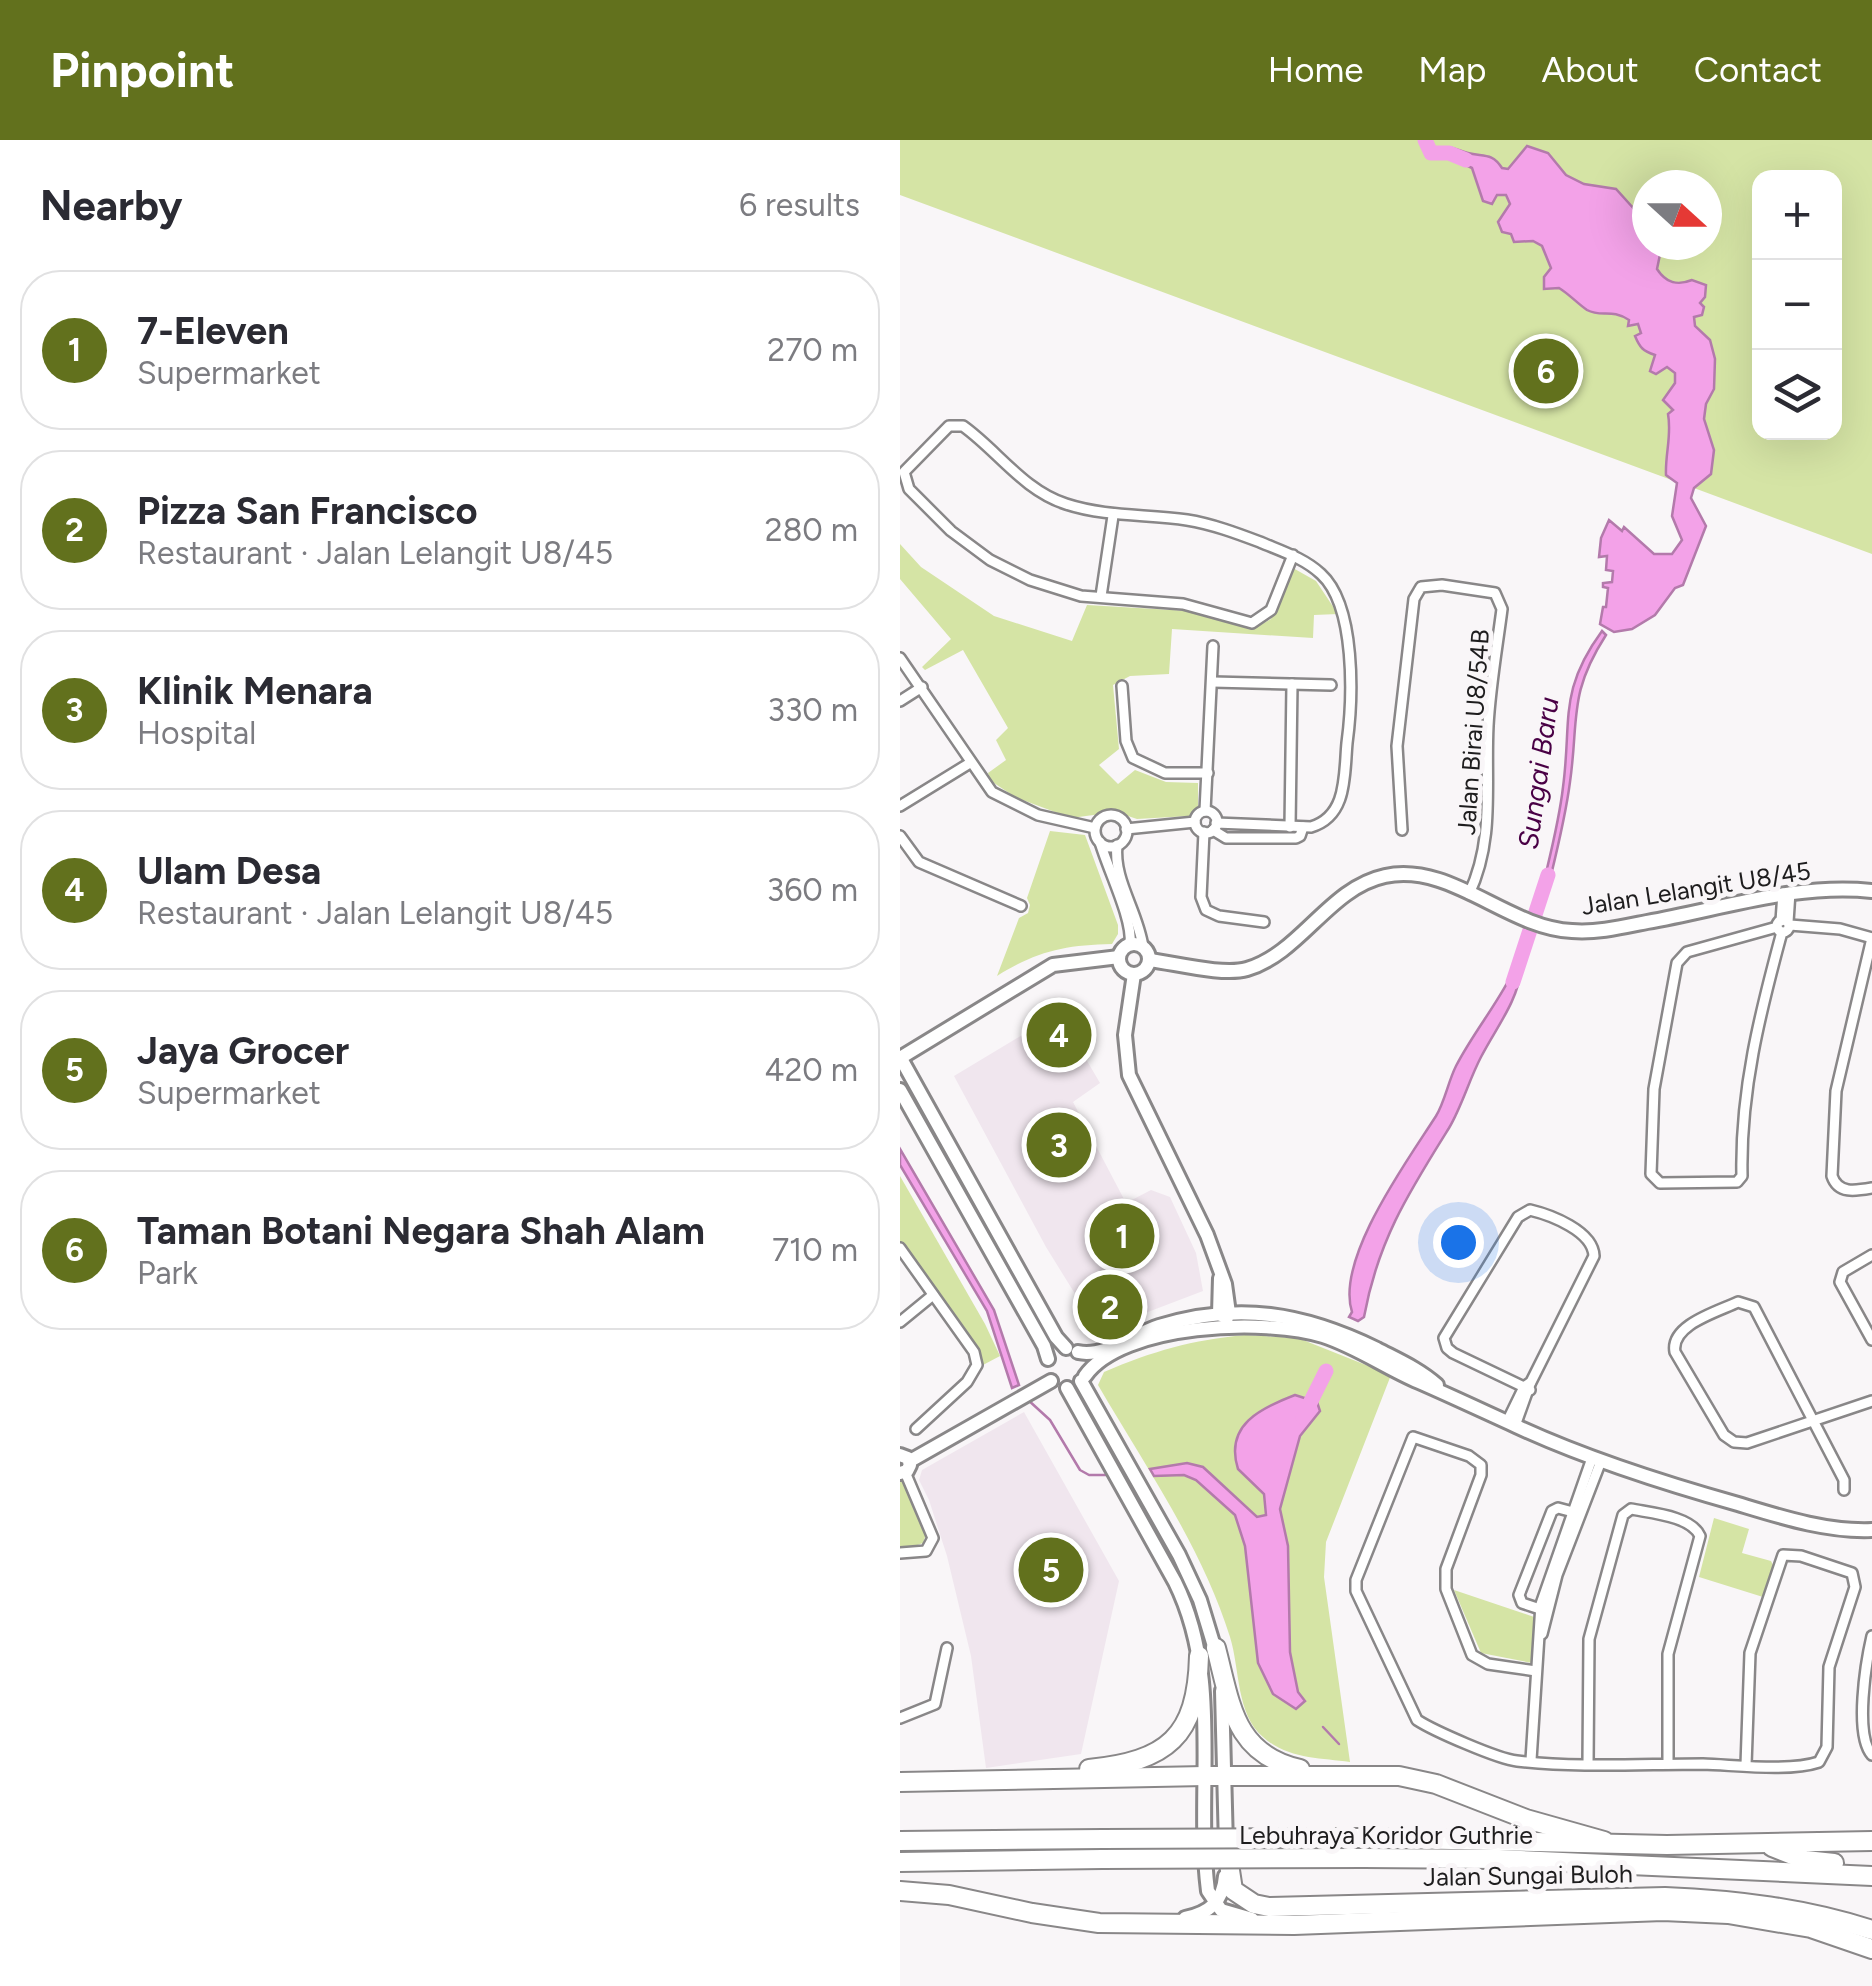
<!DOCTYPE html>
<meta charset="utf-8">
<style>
:root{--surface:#fff;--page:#f7f7f7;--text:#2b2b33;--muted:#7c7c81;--line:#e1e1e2;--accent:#62711d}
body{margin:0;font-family:Figtree,sans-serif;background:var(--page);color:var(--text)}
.controls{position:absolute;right:30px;top:30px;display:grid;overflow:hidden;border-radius:20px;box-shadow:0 10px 40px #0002}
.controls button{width:90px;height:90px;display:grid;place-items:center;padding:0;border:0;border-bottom:2px solid var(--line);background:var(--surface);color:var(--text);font:50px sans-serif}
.compass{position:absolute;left:732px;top:30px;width:90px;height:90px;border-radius:50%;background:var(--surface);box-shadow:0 10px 40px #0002;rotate:111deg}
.you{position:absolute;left:558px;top:1102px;width:35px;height:35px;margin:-25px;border:8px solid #fff;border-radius:50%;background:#1a73e8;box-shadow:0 0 0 15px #1a73e833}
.badge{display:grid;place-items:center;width:65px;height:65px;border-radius:50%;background:var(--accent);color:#fff;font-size:32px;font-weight:700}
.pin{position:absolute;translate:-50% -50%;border:5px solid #fff;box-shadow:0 2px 10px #0006}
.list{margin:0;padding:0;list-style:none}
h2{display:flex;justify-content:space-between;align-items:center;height:130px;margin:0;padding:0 40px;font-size:42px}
h2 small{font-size:32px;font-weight:400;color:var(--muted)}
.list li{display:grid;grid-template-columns:65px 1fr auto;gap:30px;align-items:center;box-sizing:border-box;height:160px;margin:0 20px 20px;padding:0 20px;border:2px solid var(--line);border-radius:40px}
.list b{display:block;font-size:38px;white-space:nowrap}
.list p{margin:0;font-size:32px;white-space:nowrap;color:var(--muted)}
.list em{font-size:32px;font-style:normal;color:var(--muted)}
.icon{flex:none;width:55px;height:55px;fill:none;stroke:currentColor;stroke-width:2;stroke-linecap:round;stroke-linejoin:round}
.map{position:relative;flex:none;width:972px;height:1846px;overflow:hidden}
header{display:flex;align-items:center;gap:60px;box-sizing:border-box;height:140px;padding:0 50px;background:var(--accent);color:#fff}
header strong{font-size:48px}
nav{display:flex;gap:55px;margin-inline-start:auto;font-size:35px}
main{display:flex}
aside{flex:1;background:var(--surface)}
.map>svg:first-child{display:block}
.built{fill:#f0e6ee}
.green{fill:#d5e4a5;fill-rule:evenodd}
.water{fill:#f3a2e8;stroke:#b37aab;stroke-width:2.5}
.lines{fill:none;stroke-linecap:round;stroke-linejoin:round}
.stream{stroke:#b37aab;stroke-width:2.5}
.river{stroke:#f3a2e8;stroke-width:15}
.street-casing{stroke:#898788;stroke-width:14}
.secondary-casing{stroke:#898788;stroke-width:18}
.highway-casing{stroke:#898788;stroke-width:22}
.street{stroke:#fff;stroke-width:9}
.secondary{stroke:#fff;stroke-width:12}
.highway{stroke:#fff;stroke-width:18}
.highway-bridge-casing{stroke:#898788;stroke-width:22;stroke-linecap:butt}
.highway-bridge{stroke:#fff;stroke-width:18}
.labels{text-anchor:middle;stroke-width:10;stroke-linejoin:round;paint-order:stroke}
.street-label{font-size:25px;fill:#1e1d1e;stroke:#f9f6f8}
.water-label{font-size:28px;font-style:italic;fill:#490045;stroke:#f9f6f8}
</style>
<header>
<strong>Pinpoint</strong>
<nav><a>Home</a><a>Map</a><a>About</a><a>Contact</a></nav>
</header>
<main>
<aside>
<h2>Nearby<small>6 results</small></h2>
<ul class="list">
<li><span class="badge">1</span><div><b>7-Eleven</b><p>Supermarket</p></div><em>270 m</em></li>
<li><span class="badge">2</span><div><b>Pizza San Francisco</b><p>Restaurant · Jalan Lelangit U8/45</p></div><em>280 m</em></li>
<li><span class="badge">3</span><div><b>Klinik Menara</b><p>Hospital</p></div><em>330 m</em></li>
<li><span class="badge">4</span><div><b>Ulam Desa</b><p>Restaurant · Jalan Lelangit U8/45</p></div><em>360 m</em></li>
<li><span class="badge">5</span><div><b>Jaya Grocer</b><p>Supermarket</p></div><em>420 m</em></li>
<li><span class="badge">6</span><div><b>Taman Botani Negara Shah Alam</b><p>Park</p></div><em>710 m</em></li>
</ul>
</aside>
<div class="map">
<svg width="972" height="1846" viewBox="0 0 972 1846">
<rect width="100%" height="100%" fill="#f9f6f8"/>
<g class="built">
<path d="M159 873 200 943 173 962 226 1063 251 1050 270 1057 296 1113 303 1151 198 1191 146 1107 54 936Z"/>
<path d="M124 1272 219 1441 181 1614 86 1628 71 1516 47 1416 29 1360 19 1340 22 1330Z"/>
</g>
<g class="green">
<path d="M0 0H972V414L794 348 811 334 814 310 804 279 777 342 0 55ZM859 38H934V292H859ZM747 45H807V105H747Z"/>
<path d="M0 404 21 427 94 476 172 501 187 465 289 471 355 488 371 479 393 428 416 441 438 474 414 475 413 498 272 489 269 534 230 536 213 545 219 609 199 625 218 644 235 630 266 642 298 643V666L289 676 237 679 216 672 171 678 115 657 91 641 88 633 106 620 96 600 108 588 63 510 25 530 22 527 51 499 0 439Z"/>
<path d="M150 691 185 695 218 785V794L212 804C165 805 137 811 97 836L119 778 128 773 130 765 127 758Z"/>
<path d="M0 1036 85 1184 100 1216 83 1225 0 1101Z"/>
<path d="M345 1195 398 1198 491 1235 426 1402 424 1437 450 1622C420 1618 387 1619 363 1597 336 1574 340 1529 330 1497 302 1407 245 1326 198 1245L204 1232C253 1211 292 1200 345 1195Z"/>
<path d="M0 1341 6 1344 26 1394 23 1403 9 1408 0 1406Z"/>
<path d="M814 1378 849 1389 842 1413 871 1421 873 1425 863 1457 799 1437Z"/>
<path d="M554 1450 637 1478 632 1523 581 1513Z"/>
</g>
<g class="water">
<path d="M627 6 648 13 666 35 684 44 716 49 735 70 747 68V105H762L757 129C766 143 777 146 792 140L806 145 805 157 800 163 804 167 802 175 794 177 795 186 810 200 815 219 814 249 806 264 804 279 814 310 811 334 794 348 791 358 806 386 783 445 775 448 755 475 732 489 714 492 700 484 703 467H706L708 448 703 447V443L712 442 713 431 706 430 707 416 699 417 701 398 709 380 722 391 724 387 754 414H772L782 400 772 376 777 343 766 335C765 314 772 295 768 274L773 270 763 260 775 243V233L767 227 756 234 750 231 755 215C743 211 740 208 735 196L741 193 738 184 728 186 729 180C711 168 702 178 687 170 678 164 669 154 659 148L644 149V137L651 128 642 106 633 101 614 102 611 94 602 92 598 82 610 64 606 55H597L592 64 583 61 572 28 547 16 552 8C558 9 562 12 568 13 583 17 592 12 602 28L608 29Z"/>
<path d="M702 491 706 495C668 554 679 579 670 642 665 681 655 718 646 756L641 754C649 719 659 683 663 647 672 580 658 551 702 491Z"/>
<path d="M616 826 622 827C617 863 597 886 581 917 569 940 562 966 549 988 509 1052 478 1100 464 1177L458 1181 449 1177 452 1172C435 1119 508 1020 536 976 545 961 548 942 556 926 574 891 600 861 616 826Z"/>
<path d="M0 1009 94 1170 119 1245 112 1248 87 1171 0 1025Z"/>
<path d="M395 1255 417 1262 420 1271 400 1296 380 1369 388 1406 390 1512 398 1552 405 1561 396 1569 373 1554 358 1523 345 1406 335 1375 296 1340 284 1335 254 1336 250 1329 287 1323 303 1327 357 1377 366 1375 364 1354 338 1329C324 1285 361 1268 395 1255Z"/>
</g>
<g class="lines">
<g class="stream">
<path d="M127 1259 150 1280 180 1330 189 1335H211"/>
<path d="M423 1587 439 1604"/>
</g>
<g class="river">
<path d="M525 0 531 13H549L566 20"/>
<path d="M613 842 648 735"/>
<path d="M403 1277 426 1231"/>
</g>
<g class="street-casing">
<g id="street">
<path d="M201 456 213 376"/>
<path d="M0 518 92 652 138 675 195 688"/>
<path d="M313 542 431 545"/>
<path d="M222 546 226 601 233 618 265 633H308"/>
<path d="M0 561 22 547"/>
<path d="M0 666 70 623"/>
<path d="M305 671 313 506"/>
<circle cx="306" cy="682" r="11"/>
<circle cx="211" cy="691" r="16"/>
<path d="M316 683 411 687C448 676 444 634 447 603 453 558 456 466 421 434 404 418 381 411 360 402 336 393 312 384 287 380 246 374 206 377 166 364 123 350 98 311 63 286H49L4 332 9 349 51 391 90 420 130 440 181 456 283 464 352 483 371 470 393 415"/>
<path d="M390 687 392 544"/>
<path d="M226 689 295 682"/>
<path d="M313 690 326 698H396L400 696 403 687"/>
<path d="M502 690 497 606 514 459 521 447 542 445 595 453 602 469C597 508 590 547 588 586 585 644 595 699 569 754"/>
<path d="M304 692 301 757 306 770 319 776 364 782"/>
<path d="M0 696 19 722 121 766"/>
<path d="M200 702C208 730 233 779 230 804"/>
<path d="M217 705C213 740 238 771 243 807"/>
<circle cx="883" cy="786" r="6"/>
<path d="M881 781 883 753"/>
<path d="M888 782 890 752"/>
<path d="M890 785 940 789 972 798"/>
<path d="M877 787 787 812 777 823 754 949 751 1034 760 1043 837 1042 842 1036C840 952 860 873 882 792"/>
<path d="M972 798 936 951 932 1036C938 1054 955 1051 972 1048"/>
<path d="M0 1108 74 1212 77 1225 67 1242 16 1289"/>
<path d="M972 1115 943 1132 940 1142 972 1200"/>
<path d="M0 1182 33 1155"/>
<path d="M607 1282 624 1247 631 1242 694 1116C693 1091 651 1075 630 1070L618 1077 544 1198 547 1208 553 1213 624 1247 630 1250"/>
<path d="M615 1286 630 1244"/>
<path d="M944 1350V1340L854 1167 838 1162C817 1172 770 1185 775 1212L824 1295 834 1302 847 1303 972 1261"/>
<path d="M0 1413 26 1411 33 1398 5 1332"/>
<path d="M640 1469 622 1463 619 1455 652 1371 658 1368 673 1372"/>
<path d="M642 1494 657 1435 701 1321"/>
<path d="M972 1496C966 1522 954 1595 972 1615"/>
<path d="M636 1531 588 1524 572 1515 546 1449V1429L581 1335V1325L569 1316 513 1297 456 1440V1451L517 1580C534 1591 598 1619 617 1621 678 1628 741 1624 803 1624 836 1625 889 1632 919 1622L927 1607 929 1527 955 1447 952 1433 901 1416 883 1415 850 1513 846 1625"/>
<path d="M0 1578 35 1564 47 1508"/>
<path d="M631 1620 641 1464 692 1318"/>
<path d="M688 1624 689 1499 723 1375 731 1369C751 1373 791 1376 800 1396L768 1514V1624"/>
</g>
</g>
<g class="secondary-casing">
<g id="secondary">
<circle cx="234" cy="819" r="15"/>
<path d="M249 820C275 823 323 836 347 829 401 813 429 748 485 736 551 722 607 788 672 791 697 793 722 787 747 782 822 769 895 743 972 751"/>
<path d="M234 834 225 895 229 935 307 1095 325 1144 329 1173 325 1177"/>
<path d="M0 917 156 1197 166 1208"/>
<path d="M0 918 153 825 219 817"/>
<path d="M0 950 144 1206 148 1219"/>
<path d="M320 1138 319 1174 327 1178"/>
<path d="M178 1212C204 1218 234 1194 259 1186 339 1162 403 1173 477 1209 498 1220 519 1229 537 1245"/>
<path d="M185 1236C222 1183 366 1178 423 1196 457 1207 486 1228 519 1242 551 1256 583 1271 616 1286 687 1319 763 1343 838 1364 881 1377 927 1392 972 1390"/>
<path d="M181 1241 279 1415 300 1460 317 1516"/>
<path d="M167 1248 275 1442C323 1539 295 1647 308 1751L321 1770 352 1779"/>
<path d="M0 1315 8 1318 10 1325 7 1331 0 1333"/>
<path d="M10 1321 151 1241"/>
<path d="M322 1551 326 1706"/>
<path d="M285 1778C310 1773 323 1761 325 1736"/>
</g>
</g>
<g class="highway-casing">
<g id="highway">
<path d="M316 1508C331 1565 334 1614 400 1629"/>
<path d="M189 1629C267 1621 297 1597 299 1516"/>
<path d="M0 1642 305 1636H499L536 1644 626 1679 704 1701"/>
<path d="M466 1698 767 1705 972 1701"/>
<path d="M0 1701 203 1699"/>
<path d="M326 1704 333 1750 354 1764 369 1767 765 1757C836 1760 904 1768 972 1790"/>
<path d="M872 1707 905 1720 934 1723"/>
<path d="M464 1718 599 1719 972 1736"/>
<path d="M0 1722 202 1719"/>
<path d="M0 1751 49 1755 132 1773 199 1783 394 1785 763 1771 828 1774 911 1788 972 1809"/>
</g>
</g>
<use href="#street" class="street"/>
<use href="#secondary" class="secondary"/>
<use href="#highway" class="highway"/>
<g class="highway-bridge-casing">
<g id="highway-bridge">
<path d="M203 1699 466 1698"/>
<path d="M202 1719 464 1718"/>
</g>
</g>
<use href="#highway-bridge" class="highway-bridge"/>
</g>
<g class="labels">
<g class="street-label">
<text transform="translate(573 592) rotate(-86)" y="9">Jalan Birai U8/54B</text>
<text transform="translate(796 748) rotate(-9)" y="9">Jalan Lelangit U8/45</text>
<text x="486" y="1704">Lebuhraya Koridor Guthrie</text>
<text transform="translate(628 1735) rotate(-1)" y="9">Jalan Sungai Buloh</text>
</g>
<g class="water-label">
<text transform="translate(638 633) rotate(-82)" y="10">Sungai Baru</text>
</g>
</g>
</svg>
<div class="controls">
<button>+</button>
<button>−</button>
<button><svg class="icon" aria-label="layers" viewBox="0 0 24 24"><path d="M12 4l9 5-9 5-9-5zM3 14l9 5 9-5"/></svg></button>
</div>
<svg class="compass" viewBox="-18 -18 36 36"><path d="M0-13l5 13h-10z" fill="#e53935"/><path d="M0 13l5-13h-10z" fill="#7c7c81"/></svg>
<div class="you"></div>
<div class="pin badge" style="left:222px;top:1096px">1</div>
<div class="pin badge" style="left:210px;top:1167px">2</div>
<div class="pin badge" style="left:159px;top:1005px">3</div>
<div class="pin badge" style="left:159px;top:895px">4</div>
<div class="pin badge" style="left:151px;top:1430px">5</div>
<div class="pin badge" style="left:646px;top:231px">6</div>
</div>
</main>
